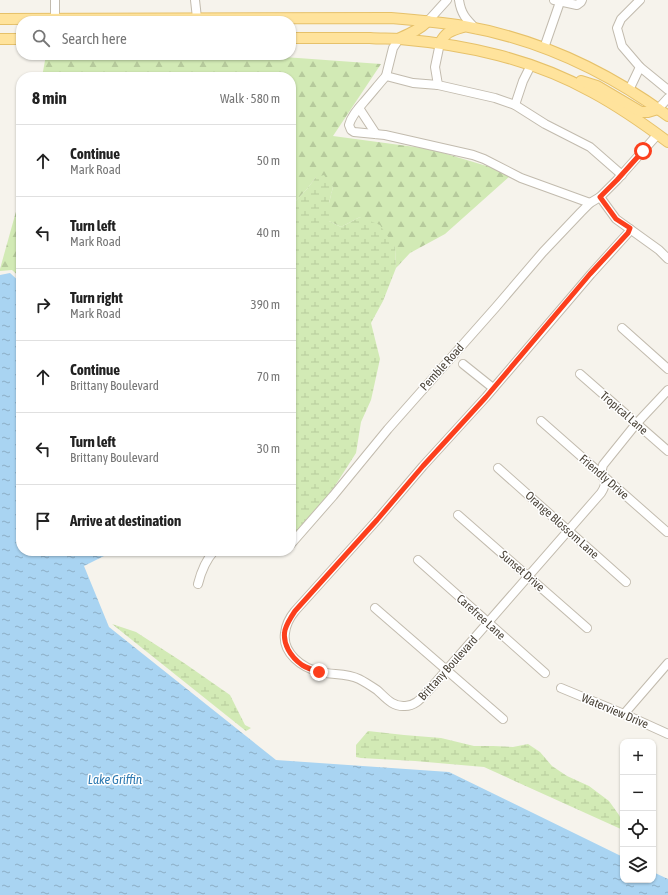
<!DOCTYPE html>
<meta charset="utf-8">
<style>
:root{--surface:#fff;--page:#f2f2f2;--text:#222;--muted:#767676;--line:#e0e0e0}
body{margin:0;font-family:"Asap Condensed",sans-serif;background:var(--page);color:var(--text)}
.controls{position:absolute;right:12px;bottom:12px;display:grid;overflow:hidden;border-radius:8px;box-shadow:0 1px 3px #0004}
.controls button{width:36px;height:36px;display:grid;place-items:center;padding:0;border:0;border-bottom:1px solid var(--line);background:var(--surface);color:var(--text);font:20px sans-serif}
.stop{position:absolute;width:12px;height:12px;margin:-9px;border:3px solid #fc3f1d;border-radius:50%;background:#fff}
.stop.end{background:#fc3f1d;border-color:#fff;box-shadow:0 1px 4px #0008}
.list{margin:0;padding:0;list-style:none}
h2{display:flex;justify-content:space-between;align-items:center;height:52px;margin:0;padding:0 16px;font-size:17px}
h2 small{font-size:13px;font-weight:400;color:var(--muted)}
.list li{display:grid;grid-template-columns:26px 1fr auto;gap:12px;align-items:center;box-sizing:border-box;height:72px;padding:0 16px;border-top:1px solid var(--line)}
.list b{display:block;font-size:15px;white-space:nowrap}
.list p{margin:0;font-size:13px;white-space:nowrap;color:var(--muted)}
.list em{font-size:13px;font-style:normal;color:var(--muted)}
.icon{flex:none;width:22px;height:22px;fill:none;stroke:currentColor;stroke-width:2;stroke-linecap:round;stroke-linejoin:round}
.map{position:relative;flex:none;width:668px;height:895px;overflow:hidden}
.search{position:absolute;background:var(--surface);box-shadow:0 1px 3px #0004;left:16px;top:16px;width:280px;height:44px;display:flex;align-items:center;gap:10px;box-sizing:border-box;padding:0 14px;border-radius:16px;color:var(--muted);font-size:15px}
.panel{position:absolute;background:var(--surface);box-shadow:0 1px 3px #0004;left:16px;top:72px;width:280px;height:484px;border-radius:16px}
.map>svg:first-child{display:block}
.forest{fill:url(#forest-firs)}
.wetland{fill:url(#wetland-marsh)}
.water{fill:url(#water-ripples)}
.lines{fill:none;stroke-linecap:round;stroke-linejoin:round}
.minor-casing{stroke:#c2bbae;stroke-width:10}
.major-casing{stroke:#e6c16a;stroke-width:12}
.minor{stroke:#fff;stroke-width:8}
.major{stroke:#ffe39c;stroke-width:10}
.route{stroke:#fc3f1d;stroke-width:5}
.labels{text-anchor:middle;stroke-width:3;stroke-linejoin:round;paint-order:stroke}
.street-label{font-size:12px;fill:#4b4439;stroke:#fff}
.water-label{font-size:13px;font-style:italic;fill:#2e7ab2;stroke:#fff}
</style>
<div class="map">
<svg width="668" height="895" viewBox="0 0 668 895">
<defs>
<pattern id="forest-firs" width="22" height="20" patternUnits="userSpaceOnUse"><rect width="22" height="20" fill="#d2eab5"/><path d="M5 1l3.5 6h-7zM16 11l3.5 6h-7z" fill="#b6ca9c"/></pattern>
<pattern id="wetland-marsh" width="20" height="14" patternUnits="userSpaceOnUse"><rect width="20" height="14" fill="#d2eab5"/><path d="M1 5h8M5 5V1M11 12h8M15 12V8" fill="none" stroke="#b6ca9c"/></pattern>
<pattern id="water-ripples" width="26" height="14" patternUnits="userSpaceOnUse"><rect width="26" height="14" fill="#a9d4f2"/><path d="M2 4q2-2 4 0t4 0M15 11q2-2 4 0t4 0" fill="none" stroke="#8caec5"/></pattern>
</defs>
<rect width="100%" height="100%" fill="#f6f3ec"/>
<g class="forest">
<path d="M46 55H128L284 57 381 64 333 136 430 149 500 170 511 175 445 234 410 253 396 268 395 247 360 217 341 227 329 221V203L333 187 316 177 307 189 291 206V77H42Z"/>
<path d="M21 185V278L12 270 0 271V269L17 208Z"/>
</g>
<g class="wetland">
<path d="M324 175 333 187 329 203V221L341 227 360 217 380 225 395 247 396 268 383 301 371 323 380 359 371 400 361 422 356 453 315 517 291 536V206L307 189 316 177Z"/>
<path d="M135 551H153L147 556 136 555Z"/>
<path d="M112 624 136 632 184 663 230 695 245 725 251 728 246 731Z"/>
<path d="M368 731 404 735 441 738 474 746H493L513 747 528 744 540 752 552 766 567 776 589 786 609 801 619 815 623 823V830L484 767 415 761 361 758 356 757V745Z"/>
</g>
<path class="water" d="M10 273 21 283V551H114L84 566 109 627 276 760 449 772 623 857V880H653V872L668 879V895H0V275Z"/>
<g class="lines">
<g class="minor-casing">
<g id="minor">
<path d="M55 0V19"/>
<path d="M195 0 197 18"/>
<path d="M459 0C461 14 466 19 476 29"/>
<path d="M554 0 577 5 581 2 582 0"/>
<path d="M428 21 447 0"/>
<path d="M399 39 393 48 386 76 413 83 438 85 495 98 515 105 545 124 590 147 622 175"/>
<path d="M544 48 560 2"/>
<path d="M640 67 622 46 617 28 621 19 640 0"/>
<path d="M386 76C378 85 371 94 363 103 357 110 351 117 349 125L351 130 354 132 385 135 473 155 484 159 521 178 590 203"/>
<path d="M438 85 435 67 440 43"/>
<path d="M629 90 640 67 668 90"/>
<path d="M515 105 523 81 531 65"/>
<path d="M359 108 376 134"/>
<path d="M658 109 668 98"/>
<path d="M658 134 617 180 600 197 616 219 659 250 668 259"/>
<path d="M622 328 668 369"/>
<path d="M463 364 493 388"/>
<path d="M580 374 668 451"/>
<path d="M541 421 667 532"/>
<path d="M498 468 626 582"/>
<path d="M602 476V469L603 465 636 424 668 390"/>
<path d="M604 477C606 483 605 487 601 493L429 690C422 697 416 706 405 706 392 707 385 697 377 690 371 686 365 682 359 679 347 673 333 675 320 672 302 668 282 653 285 633 286 624 290 617 295 611L377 520 423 466 486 397 591 274 628 233 630 229"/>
<path d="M458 515 587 628"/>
<path d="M291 544 333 496 388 429 496 307 543 252 581 212 590 203 600 197"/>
<path d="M247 551H275"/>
<path d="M418 560 545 673"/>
<path d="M198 584C201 572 205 561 214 551"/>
<path d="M375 608 503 719"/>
<path d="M561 688 624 714 668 734"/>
<path d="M624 714 668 663"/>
</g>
</g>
<g class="major-casing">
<g id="major">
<path d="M0 19 391 18C416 20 440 22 464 26 538 39 608 72 668 116"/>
<path d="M291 38C317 38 344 38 370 38 380 39 390 38 400 39 468 45 532 59 592 92 618 106 644 124 668 142"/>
<path d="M400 38C411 33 420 29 428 21"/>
<path d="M0 39H21"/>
<path d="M440 43C446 32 450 31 463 27"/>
<path d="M581 81 597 86 641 112H648L658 109"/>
</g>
</g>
<use href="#minor" class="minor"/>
<use href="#major" class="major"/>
</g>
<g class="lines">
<path class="route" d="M319 672C313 670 307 668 302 665 291 657 282 644 285 630 287 623 291 617 295 611L377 520 423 466 486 397 590 274 628 233 630 228 616 219 600 197 617 180 643 151"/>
</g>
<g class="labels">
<g class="street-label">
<text transform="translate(442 367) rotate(-48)" y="4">Pemble Road</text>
<text transform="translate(624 413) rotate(41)" y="4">Tropical Lane</text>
<text transform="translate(604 477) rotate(41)" y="4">Friendly Drive</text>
<text transform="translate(562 525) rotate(42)" y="4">Orange Blossom Lane</text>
<text transform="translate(522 571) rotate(41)" y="4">Sunset Drive</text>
<text transform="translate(481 617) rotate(42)" y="4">Carefree Lane</text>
<text transform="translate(448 668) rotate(-48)" y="4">Brittany Boulevard</text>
<text transform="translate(615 711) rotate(23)" y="4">Waterview Drive</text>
</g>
<g class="water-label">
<text x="115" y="784">Lake Griffin</text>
</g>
</g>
</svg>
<div class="controls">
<button>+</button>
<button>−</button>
<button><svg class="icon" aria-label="locate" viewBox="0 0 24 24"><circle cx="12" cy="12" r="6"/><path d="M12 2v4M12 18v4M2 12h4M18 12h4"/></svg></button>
<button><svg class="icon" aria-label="layers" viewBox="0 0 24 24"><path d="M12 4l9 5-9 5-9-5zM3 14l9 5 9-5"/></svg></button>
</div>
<div class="stop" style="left:643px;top:151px"></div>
<div class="stop end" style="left:319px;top:672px"></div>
<div class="search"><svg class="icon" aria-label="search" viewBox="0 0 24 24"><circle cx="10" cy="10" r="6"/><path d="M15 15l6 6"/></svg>Search here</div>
<section class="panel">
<h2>8 min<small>Walk · 580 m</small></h2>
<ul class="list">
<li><svg class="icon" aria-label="ahead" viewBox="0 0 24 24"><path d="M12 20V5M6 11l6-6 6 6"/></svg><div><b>Continue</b><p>Mark Road</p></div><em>50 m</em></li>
<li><svg class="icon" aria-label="left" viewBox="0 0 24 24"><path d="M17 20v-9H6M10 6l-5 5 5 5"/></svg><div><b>Turn left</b><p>Mark Road</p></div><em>40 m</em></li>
<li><svg class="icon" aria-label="right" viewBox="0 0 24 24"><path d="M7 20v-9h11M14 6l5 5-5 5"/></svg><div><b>Turn right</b><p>Mark Road</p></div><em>390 m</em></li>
<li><svg class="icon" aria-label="ahead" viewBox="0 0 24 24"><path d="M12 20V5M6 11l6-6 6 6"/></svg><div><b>Continue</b><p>Brittany Boulevard</p></div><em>70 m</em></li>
<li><svg class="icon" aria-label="left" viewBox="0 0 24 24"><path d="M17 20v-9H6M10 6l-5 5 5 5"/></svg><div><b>Turn left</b><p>Brittany Boulevard</p></div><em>30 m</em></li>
<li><svg class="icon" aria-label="arrive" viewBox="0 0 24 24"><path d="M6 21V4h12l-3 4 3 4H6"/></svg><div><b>Arrive at destination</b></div></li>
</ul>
</section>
</div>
